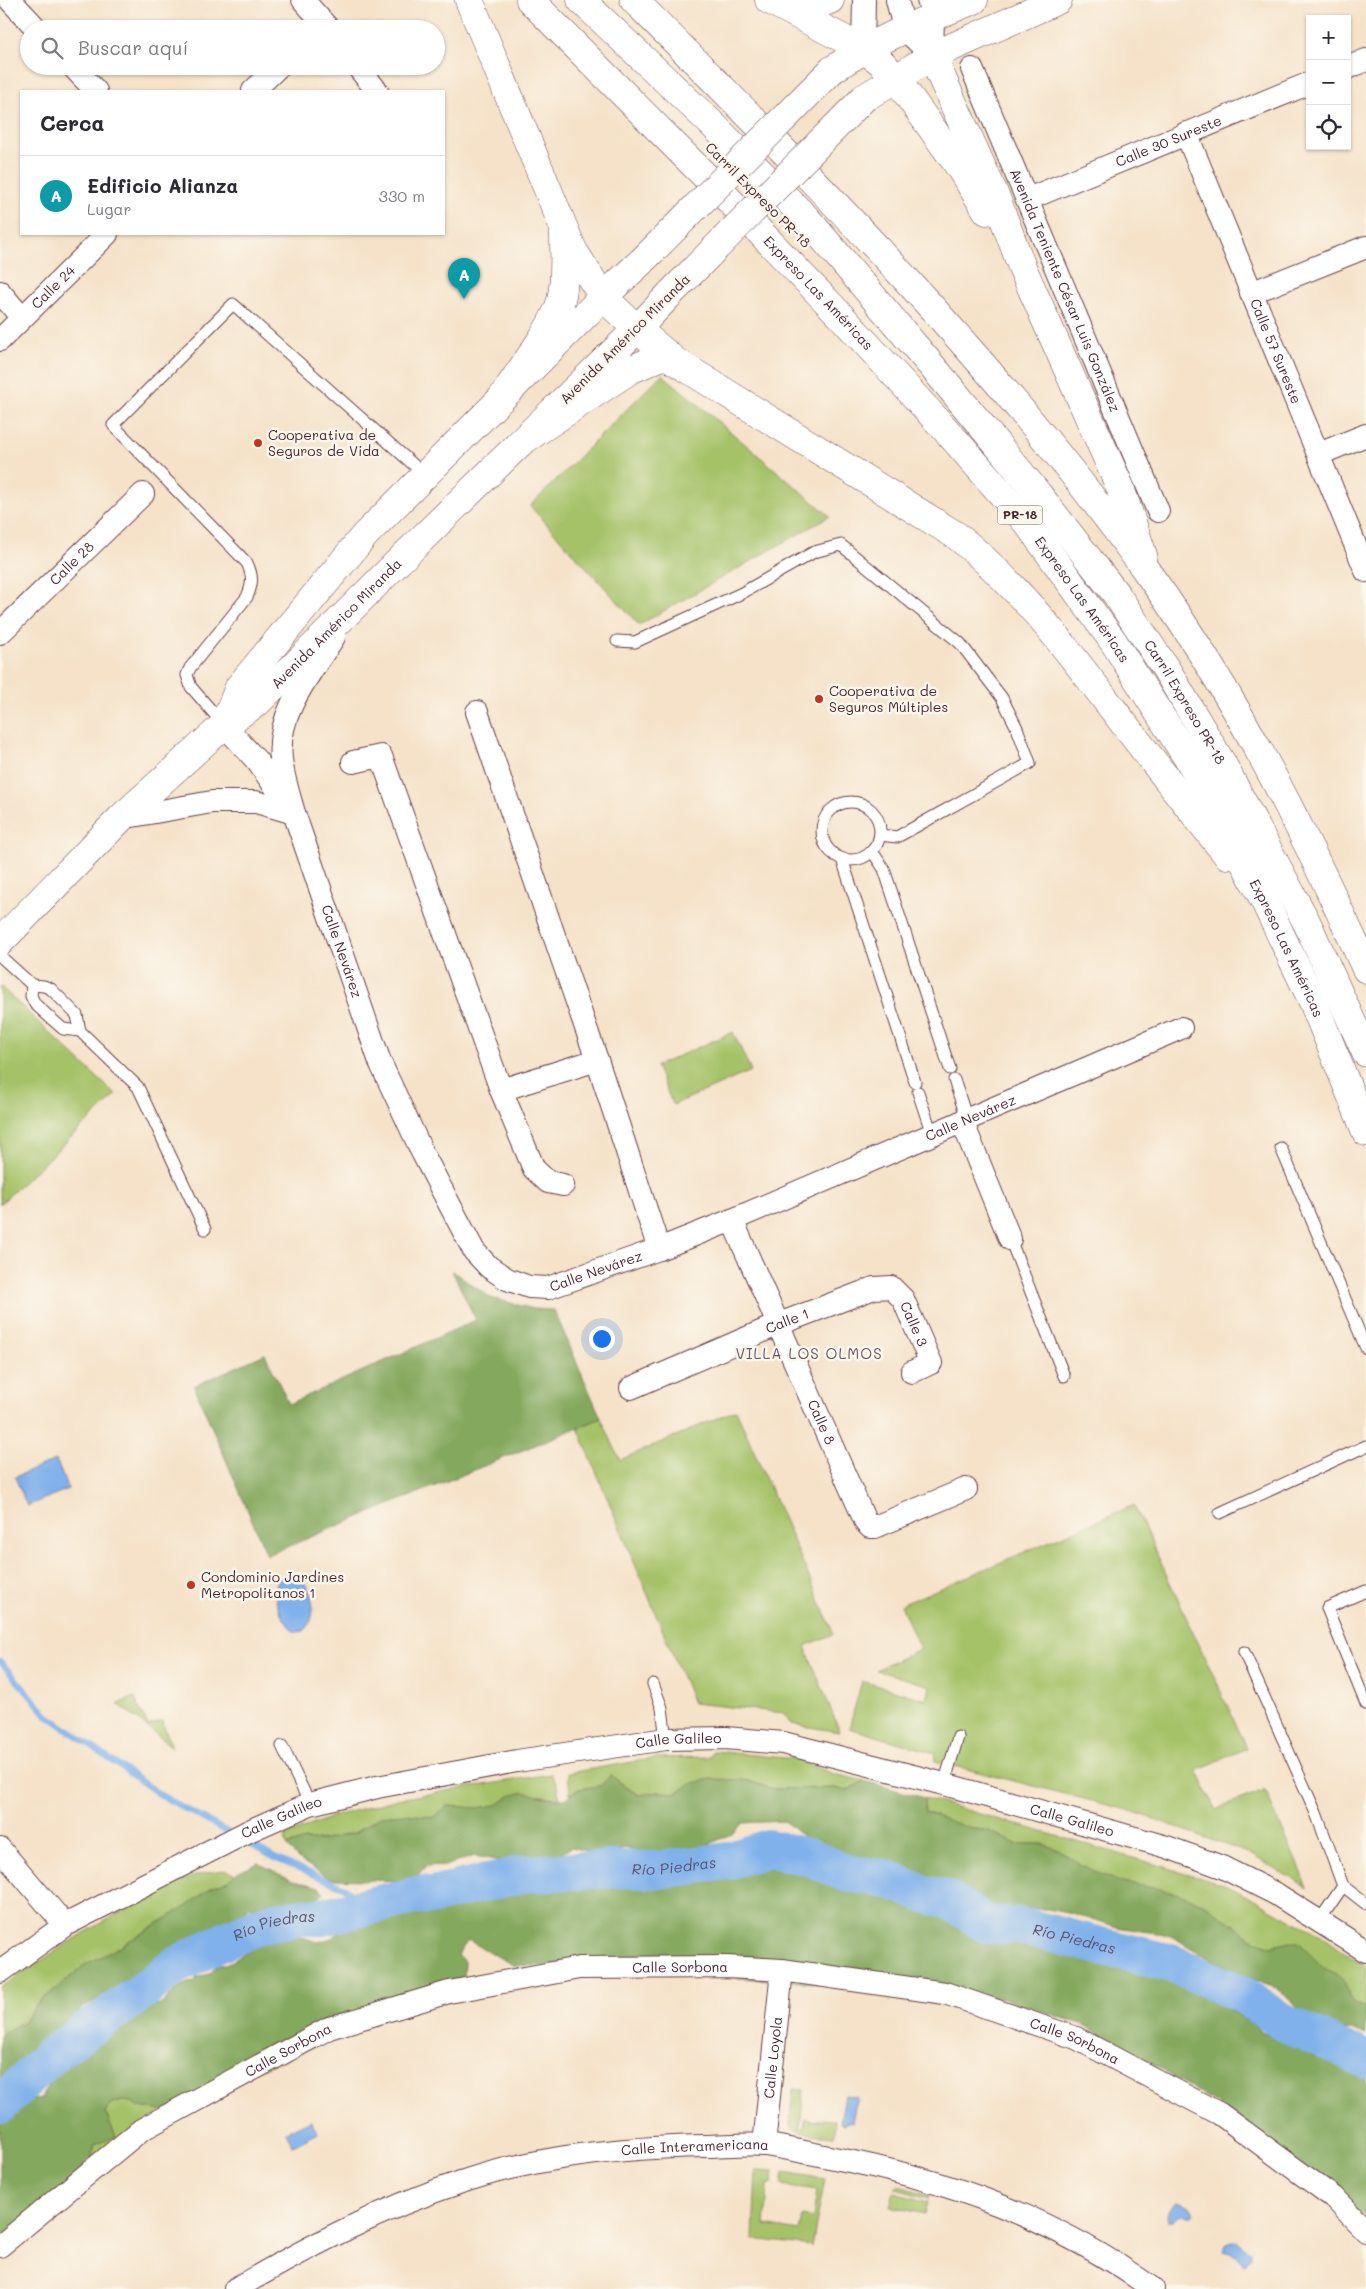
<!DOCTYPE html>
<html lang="es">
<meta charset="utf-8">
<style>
:root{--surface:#fff;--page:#f2f2f3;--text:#2b2b33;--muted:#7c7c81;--line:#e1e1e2;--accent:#c8321e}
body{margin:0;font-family:Mali,sans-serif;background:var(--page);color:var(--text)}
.controls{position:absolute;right:15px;top:15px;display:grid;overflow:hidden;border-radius:0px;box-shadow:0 1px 4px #0004}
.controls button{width:45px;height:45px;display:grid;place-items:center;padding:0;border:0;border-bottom:1px solid var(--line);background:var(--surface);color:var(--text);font:25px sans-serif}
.you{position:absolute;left:601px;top:1338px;width:18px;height:18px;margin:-12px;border:4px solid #fff;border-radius:50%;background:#1a73e8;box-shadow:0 0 0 8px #1a73e833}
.badge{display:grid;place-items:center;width:32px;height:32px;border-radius:50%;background:var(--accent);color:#fff;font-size:16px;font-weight:700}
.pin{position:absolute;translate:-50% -41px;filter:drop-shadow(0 1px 2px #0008)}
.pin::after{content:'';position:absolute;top:26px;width:18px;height:15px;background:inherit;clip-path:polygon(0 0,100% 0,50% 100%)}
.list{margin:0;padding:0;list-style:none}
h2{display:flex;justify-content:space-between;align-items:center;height:65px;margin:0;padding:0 20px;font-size:21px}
h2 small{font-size:16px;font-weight:400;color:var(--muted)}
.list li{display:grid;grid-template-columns:32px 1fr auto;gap:15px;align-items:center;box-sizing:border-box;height:80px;padding:0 20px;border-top:1px solid var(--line)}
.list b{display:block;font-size:19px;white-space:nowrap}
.list p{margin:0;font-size:16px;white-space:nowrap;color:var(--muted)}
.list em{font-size:16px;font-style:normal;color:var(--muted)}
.icon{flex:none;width:28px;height:28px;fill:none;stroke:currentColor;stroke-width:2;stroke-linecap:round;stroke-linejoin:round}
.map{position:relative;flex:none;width:1366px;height:2289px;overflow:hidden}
.search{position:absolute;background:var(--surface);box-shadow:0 1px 4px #0004;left:20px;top:20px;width:425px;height:55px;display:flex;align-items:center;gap:12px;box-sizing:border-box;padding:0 18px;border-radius:28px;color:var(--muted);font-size:19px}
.panel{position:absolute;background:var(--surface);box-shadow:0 1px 4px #0004;left:20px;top:90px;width:425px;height:145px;border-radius:0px}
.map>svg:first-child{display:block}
.green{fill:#a6c269;stroke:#78704a}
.forest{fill:#84a85d;stroke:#676444}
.water{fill:#80b1eb;stroke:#65688b}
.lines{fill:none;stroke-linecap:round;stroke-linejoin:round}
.stream{stroke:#80b1eb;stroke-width:6}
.river{stroke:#80b1eb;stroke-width:38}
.service-casing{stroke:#643c43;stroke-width:13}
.minor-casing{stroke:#643c43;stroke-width:24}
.tertiary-casing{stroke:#643c43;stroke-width:29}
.motorway-casing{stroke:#643c43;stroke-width:29}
.service{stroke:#fff;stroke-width:11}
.minor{stroke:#fff;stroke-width:22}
.tertiary{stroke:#fff;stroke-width:28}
.motorway{stroke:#fff;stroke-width:28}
.tertiary-bridge-casing{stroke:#643c43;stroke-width:29;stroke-linecap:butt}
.tertiary-bridge{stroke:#fff;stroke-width:28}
.poi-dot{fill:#c8321e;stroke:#fbf7ec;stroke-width:2}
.labels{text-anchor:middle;stroke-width:5;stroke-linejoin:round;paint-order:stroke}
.shield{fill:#fbf7ec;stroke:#7f6065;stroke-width:1}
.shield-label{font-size:12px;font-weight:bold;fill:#4a1f2b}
.street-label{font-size:14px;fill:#4a1f2b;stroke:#fbf7ec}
.poi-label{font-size:14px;fill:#4a1f2b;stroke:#fbf7ec;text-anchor:start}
.neighbourhood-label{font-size:15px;letter-spacing:1px;fill:#74536b;stroke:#fbf7ec}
.water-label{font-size:15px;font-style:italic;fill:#5d526e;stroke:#fbf7ec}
</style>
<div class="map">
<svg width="1366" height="2289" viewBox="0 0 1366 2289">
<rect width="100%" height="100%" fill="#fbf7ec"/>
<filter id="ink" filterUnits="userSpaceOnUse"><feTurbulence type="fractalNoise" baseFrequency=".02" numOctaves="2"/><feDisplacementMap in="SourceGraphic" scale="10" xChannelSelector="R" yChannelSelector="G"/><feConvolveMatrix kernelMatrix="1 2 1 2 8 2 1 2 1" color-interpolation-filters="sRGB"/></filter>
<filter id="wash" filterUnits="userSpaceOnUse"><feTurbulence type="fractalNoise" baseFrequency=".0096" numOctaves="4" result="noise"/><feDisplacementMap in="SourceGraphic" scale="20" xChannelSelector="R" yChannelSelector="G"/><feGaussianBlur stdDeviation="1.12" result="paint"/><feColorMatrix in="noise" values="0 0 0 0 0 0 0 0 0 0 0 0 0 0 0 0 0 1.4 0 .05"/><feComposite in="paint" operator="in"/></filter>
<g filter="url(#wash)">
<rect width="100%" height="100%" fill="#f5e2c9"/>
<g class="green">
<path d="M662 374 830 516 639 625 530 506Z"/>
<path d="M0 986 116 1095 0 1204Z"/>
<path d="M733 1032 751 1071 673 1105 656 1066Z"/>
<path d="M736 1410 834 1634 805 1646 840 1732 791 1724 784 1713 693 1703 578 1428 601 1418 620 1460Z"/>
<path d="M1134 1505 1247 1748 1197 1770 1215 1809 1265 1790 1308 1888 1248 1853 1131 1811 935 1761 934 1753 849 1728 862 1681 927 1700 930 1686 876 1670 920 1649 901 1605Z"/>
<path d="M134 1697 148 1726 162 1721 172 1747 118 1704Z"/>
<path d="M713 1751 795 1759 834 1774 864 1781 847 1791 835 1788 773 1789 745 1780 710 1779 693 1783 676 1793 659 1792 639 1795 611 1776 600 1786 579 1789 570 1794 568 1773 657 1758 709 1757Z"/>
<path d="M551 1774 556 1783 560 1799 544 1796H510L497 1805 478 1808 447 1806 434 1817 406 1814 382 1816 354 1833 324 1840H305L287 1846 285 1836 334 1816 398 1799Z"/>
<path d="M924 1798 1224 1884 1321 1935 1366 1968V2008C1345 2000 1351 1996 1343 1979L1324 1968 1308 1955 1303 1947 1291 1942 1273 1946 1251 1938 1189 1897 1117 1881 1081 1865 1059 1850 1043 1844H1016L987 1830 972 1829 925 1812Z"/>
<path d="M227 1870 235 1874 228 1881 213 1886 187 1906 109 1953 86 1964 36 2005 26 2020 0 2035V1988C43 1959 85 1931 131 1906 160 1890 193 1872 227 1870Z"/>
<path d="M793 2089 804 2090 800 2129H804L805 2119 835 2121 834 2136C786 2132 788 2137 793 2089Z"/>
<path d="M122 2101 132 2102 139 2107 162 2111 91 2159 95 2144 116 2137 105 2112 110 2105Z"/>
<path d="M756 2170 774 2171 773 2183 768 2185 765 2225 799 2231 802 2216 813 2218 817 2190 782 2185 784 2172 825 2179 812 2246 753 2239Z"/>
<path d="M898 2186 928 2194 929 2198 895 2189Z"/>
<path d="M894 2193 928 2202 925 2214 890 2206Z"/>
</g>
<g class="forest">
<path d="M452 1271 491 1298 534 1309 554 1310 601 1418 267 1555 194 1386 265 1354 289 1404 476 1320Z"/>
<path d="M611 1775 631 1791 639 1795 659 1792 676 1793 693 1783 710 1779 745 1780 773 1789 835 1788 847 1791 864 1781 924 1798 925 1812 972 1829 987 1830 1016 1844H1043L1059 1850 1081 1865 1117 1881 1159 1889 1189 1897 1208 1906 1251 1938 1273 1946 1291 1942H1299C1313 1958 1324 1970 1343 1979 1351 1996 1345 2000 1366 2008V2036L1352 2029 1331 2030 1315 2023 1303 2014 1290 1998 1273 1986 1242 1975 1212 1960 1169 1935 1117 1927 1087 1917 1047 1909H1020L1013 1917H998L983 1911 958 1887 898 1868 832 1854 805 1838 784 1821 743 1823 733 1833 678 1859 651 1858 638 1851 624 1848 604 1856 572 1847 548 1861 533 1864H516L475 1856 447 1865 426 1866 415 1878 404 1881 331 1879 298 1859 287 1846 305 1840H324L354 1833 381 1816 406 1814 434 1817 447 1806 478 1808 497 1805 510 1796 523 1792 553 1799H565L579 1789 600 1786Z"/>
<path d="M258 1863 292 1880 319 1887 324 1893 315 1901 293 1899C288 1907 282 1909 273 1910L267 1904 248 1908C245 1921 230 1921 218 1925L220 1930C202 1948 201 1949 176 1948L135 1978 134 1982 124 1992 106 1996 84 2006 71 2021 69 2027 60 2033 46 2036 47 2051 43 2058 25 2065 26 2071 21 2077 8 2085 7 2091 0 2099V2035L26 2020 36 2005 86 1964 109 1953 187 1906 213 1886 228 1881 235 1874Z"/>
<path d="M808 1864C814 1867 819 1871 825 1874 836 1879 876 1887 887 1884L896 1894 914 1906 947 1913 985 1931 992 1921 1012 1923 1022 1938 1038 1944 1098 1962H1115L1197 1989 1251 2023 1262 2033 1285 2037 1328 2060 1348 2066 1366 2075V2217L1261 2161 1244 2122 1156 2066 1082 2024 1001 1998 980 2011 965 1993 558 1966 513 1965 468 1940 458 1955 465 1963 464 1983 162 2111 139 2107 132 2102 122 2101 110 2105 105 2112 116 2137 95 2145 91 2159 0 2251V2124L17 2110 21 2103 41 2098 57 2070 90 2048C95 2029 108 2032 118 2019 125 2009 124 2008 135 2002L160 2005C171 1996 179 1982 195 1982L196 1978 209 1974 218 1965H226L252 1949 277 1937 294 1935 318 1942 332 1938 353 1919 365 1917 382 1908 388 1899 395 1893 417 1888 442 1886 483 1869 499 1868 538 1881 593 1877 665 1881 678 1873 690 1870 708 1878 726 1877 763 1867Z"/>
</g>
<g class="water">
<path d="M56 1460 68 1489 27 1506 15 1477Z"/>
<path d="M289 1572C312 1578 321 1616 304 1631L295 1632C279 1619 263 1582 289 1572Z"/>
<path d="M845 2095 857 2097 852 2122 846 2121 845 2124 840 2123Z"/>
<path d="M311 2120 318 2133 293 2146 286 2132Z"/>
<path d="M1178 2201 1191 2207 1194 2213 1191 2217C1183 2214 1179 2213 1173 2221H1168L1167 2215 1174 2204Z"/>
<path d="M1236 2241 1250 2251 1251 2257 1245 2264 1237 2256 1223 2252 1227 2244Z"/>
</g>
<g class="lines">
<g class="stream">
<path d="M0 1661 47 1715 162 1796 231 1834"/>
<path d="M242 1840 279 1860 345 1888 363 1908"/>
</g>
<path class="river" id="s1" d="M0 2105 55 2052 136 1996 175 1966 216 1945 265 1923 300 1917H322L422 1894 429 1896 523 1874 613 1869 657 1870 728 1861 768 1848 812 1858 845 1873 889 1879 920 1893 949 1900 986 1924 1020 1926 1174 1964 1245 1996 1279 2020 1366 2060"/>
</g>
</g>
<g filter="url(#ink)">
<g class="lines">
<g class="service-casing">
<g id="service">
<path d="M617 641 635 642 742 593 814 552 841 545 960 643 1002 698 1017 728 1030 763 897 837 880 835"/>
<path d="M223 724 191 687 187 675 190 668 247 597C253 583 253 576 247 563L113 425 233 304 425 475"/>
<circle cx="851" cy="831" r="29"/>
<path d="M872 851 884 869 950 1069"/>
<path d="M842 859 915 1082"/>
<path d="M0 956 32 985 44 986 51 989 77 1015 80 1031"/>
<path d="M32 985 31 996 35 1004 46 1014 63 1029 80 1031 138 1087 205 1229"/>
<path d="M954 1080 967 1119"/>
<path d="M918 1092 932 1134"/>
<path d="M1281 1148 1366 1348"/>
<path d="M1010 1239 1064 1376"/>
<path d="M1220 1513 1366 1446"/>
<path d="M1366 1591 1327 1608 1366 1704"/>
<path d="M1244 1652 1316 1813 1343 1886 1366 1904"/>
<path d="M653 1684 662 1708 666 1739"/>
<path d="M282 1746 310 1804"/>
<path d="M944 1784 958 1737"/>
<path d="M1319 1921 1343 1886"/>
</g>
</g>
<g class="minor-casing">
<g id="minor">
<path d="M10 0 37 29"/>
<path d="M303 0 329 29"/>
<path d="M897 0 904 28 932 56"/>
<path d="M928 0 933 16 932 56"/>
<path d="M863 49 864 0"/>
<path d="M72 66 96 91"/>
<path d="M357 66 377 91"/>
<path d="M1347 68 1366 60"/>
<path id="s2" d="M972 69 1158 511"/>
<path d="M253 91 279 66"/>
<path id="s3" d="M1186 133 1366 571"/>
<path id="s4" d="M1028 199 1310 83"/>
<path d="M0 292 22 318"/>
<path d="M1251 293 1366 247"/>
<path id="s5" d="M0 340 107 234"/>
<path d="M1319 454 1366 435"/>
<path id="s6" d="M0 633 143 494"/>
<path d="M477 712 597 1060 659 1249"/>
<path id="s7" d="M224 725 257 761 294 813 380 1062 423 1154 474 1251 489 1267 507 1279 529 1287 548 1288 659 1249 732 1220 1181 1028"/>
<path d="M353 762 381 756 501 1090 534 1169 548 1182 563 1185"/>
<path d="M121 818 212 802H256L294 813C289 795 283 777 281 759 276 713 311 673 334 637"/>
<path d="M501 1090 597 1060"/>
<path d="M962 1121 1010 1239"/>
<path id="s8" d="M732 1220 866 1523 870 1527H875L966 1489"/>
<path id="s9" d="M631 1388 779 1324 874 1288 891 1287 903 1299 931 1363 912 1372"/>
<path d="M0 1849 65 1925"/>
<path id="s10" d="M0 1972 65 1925 249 1831 310 1804 377 1787 517 1761 666 1739 726 1738 783 1743 944 1784 1167 1847 1222 1867 1276 1894 1366 1951"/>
<path id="s11" d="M764 2145 782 1970"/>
<path id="s12" d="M0 2246 141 2130 329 2028 449 1992 579 1968 726 1967 782 1970 945 1993 1076 2038 1220 2114 1333 2197 1366 2231"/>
<path id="s13" d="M235 2289C308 2247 380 2209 461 2182 539 2156 621 2148 702 2146 723 2146 745 2143 766 2145 787 2148 808 2153 829 2157 946 2179 1055 2218 1153 2289"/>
</g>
</g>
<g class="tertiary-casing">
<g id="tertiary">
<path d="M832 70C877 39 924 20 974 0"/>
<path d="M864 98 932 56 1058 0"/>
<path d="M224 725 239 687 365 535 603 297 642 261"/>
<path id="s14" d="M0 942 121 818 224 725 258 702 396 564 637 329 672 292"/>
</g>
</g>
<g class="motorway-casing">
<g id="motorway">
<path d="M469 0 573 250 603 297 637 329 675 361 957 536C1022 588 1071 654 1121 720 1156 765 1191 810 1227 855"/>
<path id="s15" d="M530 0 729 200 840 315 955 440 1028 524 1113 641 1197 773 1265 902 1313 1002 1366 1132"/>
<path id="s16" d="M581 0 711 123 807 219 948 385 1038 494 1116 594 1166 669 1223 765 1307 923 1366 1053"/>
<path d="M634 0C816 182 1000 365 1150 576 1237 697 1305 833 1366 969"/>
<path d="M769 0 863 49 881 62 895 77 958 165 987 211"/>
<path d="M785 7 814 6 830 0"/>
<path d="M932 56 996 198 1022 267 1120 487 1143 555"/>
<path d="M501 399C517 374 555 326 561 300 566 279 564 255 564 234"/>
<path d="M521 442 630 370 667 354"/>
</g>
</g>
<use href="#service" class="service"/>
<use href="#minor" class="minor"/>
<use href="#tertiary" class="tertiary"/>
<use href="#motorway" class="motorway"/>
<g class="tertiary-bridge-casing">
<g id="tertiary-bridge">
<path d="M642 261 832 70"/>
<path d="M672 292 864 98"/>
</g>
</g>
<use href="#tertiary-bridge" class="tertiary-bridge"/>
</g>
</g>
<g class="poi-dot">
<circle cx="258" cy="443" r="5"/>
<circle cx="819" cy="699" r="5"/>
<circle cx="191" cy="1585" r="5"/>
</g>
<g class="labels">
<rect class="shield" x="997.5" y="505.5" width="45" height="19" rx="4"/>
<g class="shield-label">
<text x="1020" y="519">PR-18</text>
</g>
<g class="street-label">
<text dy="5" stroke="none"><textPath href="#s4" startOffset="152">Calle 30 Sureste</textPath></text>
<text transform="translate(758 195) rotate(45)" y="5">Carril Expreso PR-18</text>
<text dy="5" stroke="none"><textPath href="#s5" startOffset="75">Calle 24</textPath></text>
<text dy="5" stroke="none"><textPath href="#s2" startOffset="240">Avenida Teniente César Luis González</textPath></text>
<text dy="5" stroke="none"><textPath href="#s15" startOffset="411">Expreso Las Américas</textPath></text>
<text transform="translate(625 339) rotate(-45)" y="5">Avenida Américo Miranda</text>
<text dy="5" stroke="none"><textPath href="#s3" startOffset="236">Calle 57 Sureste</textPath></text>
<text dy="5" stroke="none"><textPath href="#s6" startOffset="100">Calle 28</textPath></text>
<text dy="5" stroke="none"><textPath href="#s15" startOffset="816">Expreso Las Américas</textPath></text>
<text dy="5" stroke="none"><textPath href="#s14" startOffset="464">Avenida Américo Miranda</textPath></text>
<text dy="5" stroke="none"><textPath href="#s16" startOffset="929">Carril Expreso PR-18</textPath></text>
<text dy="5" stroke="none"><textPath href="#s15" startOffset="1221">Expreso Las Américas</textPath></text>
<text dy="5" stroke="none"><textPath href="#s7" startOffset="259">Calle Nevárez</textPath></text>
<text dy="5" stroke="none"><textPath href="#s7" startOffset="1129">Calle Nevárez</textPath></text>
<text dy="5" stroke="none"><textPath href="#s7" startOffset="724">Calle Nevárez</textPath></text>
<text dy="5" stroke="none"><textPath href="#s9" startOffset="170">Calle 1</textPath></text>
<text dy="5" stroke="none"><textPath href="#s9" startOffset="324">Calle 3</textPath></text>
<text dy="5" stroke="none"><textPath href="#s8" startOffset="221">Calle 8</textPath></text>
<text dy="5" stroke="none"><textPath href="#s10" startOffset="728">Calle Galileo</textPath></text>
<text dy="5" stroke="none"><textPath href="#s10" startOffset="322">Calle Galileo</textPath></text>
<text dy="5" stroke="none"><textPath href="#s10" startOffset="1132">Calle Galileo</textPath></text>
<text dy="5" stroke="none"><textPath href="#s12" startOffset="755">Calle Sorbona</textPath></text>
<text dy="5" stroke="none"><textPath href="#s12" startOffset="1160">Calle Sorbona</textPath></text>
<text dy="5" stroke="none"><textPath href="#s12" startOffset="350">Calle Sorbona</textPath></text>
<text dy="5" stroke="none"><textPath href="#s11" startOffset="88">Calle Loyola</textPath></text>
<text dy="5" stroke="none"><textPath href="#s13" startOffset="488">Calle Interamericana</textPath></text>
</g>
<g class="poi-label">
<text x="268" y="440">Cooperativa de<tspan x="268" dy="16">Seguros de Vida</tspan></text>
<text x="829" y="696">Cooperativa de<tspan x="829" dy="16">Seguros Múltiples</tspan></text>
<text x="201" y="1582">Condominio Jardines<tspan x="201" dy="16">Metropolitanos 1</tspan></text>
</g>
<g class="neighbourhood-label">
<text x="809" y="1359">VILLA LOS OLMOS</text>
</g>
<g class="water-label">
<text dy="5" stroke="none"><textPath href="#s1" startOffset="739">Río Piedras</textPath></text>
<text dy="5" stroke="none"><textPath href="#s1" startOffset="332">Río Piedras</textPath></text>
<text dy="5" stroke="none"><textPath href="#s1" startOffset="1159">Río Piedras</textPath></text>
</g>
</g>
</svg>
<div class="controls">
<button>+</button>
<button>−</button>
<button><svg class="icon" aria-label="locate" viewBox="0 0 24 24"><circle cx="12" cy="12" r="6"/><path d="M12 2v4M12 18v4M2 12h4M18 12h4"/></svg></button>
</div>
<div class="you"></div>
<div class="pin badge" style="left:464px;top:299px;background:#0f9aa8">A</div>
<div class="search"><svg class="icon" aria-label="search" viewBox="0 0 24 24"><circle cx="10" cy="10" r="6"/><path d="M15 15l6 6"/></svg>Buscar aquí</div>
<section class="panel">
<h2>Cerca<small></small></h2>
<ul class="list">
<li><span class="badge" style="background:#0f9aa8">A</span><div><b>Edificio Alianza</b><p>Lugar</p></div><em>330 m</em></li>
</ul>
</section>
</div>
